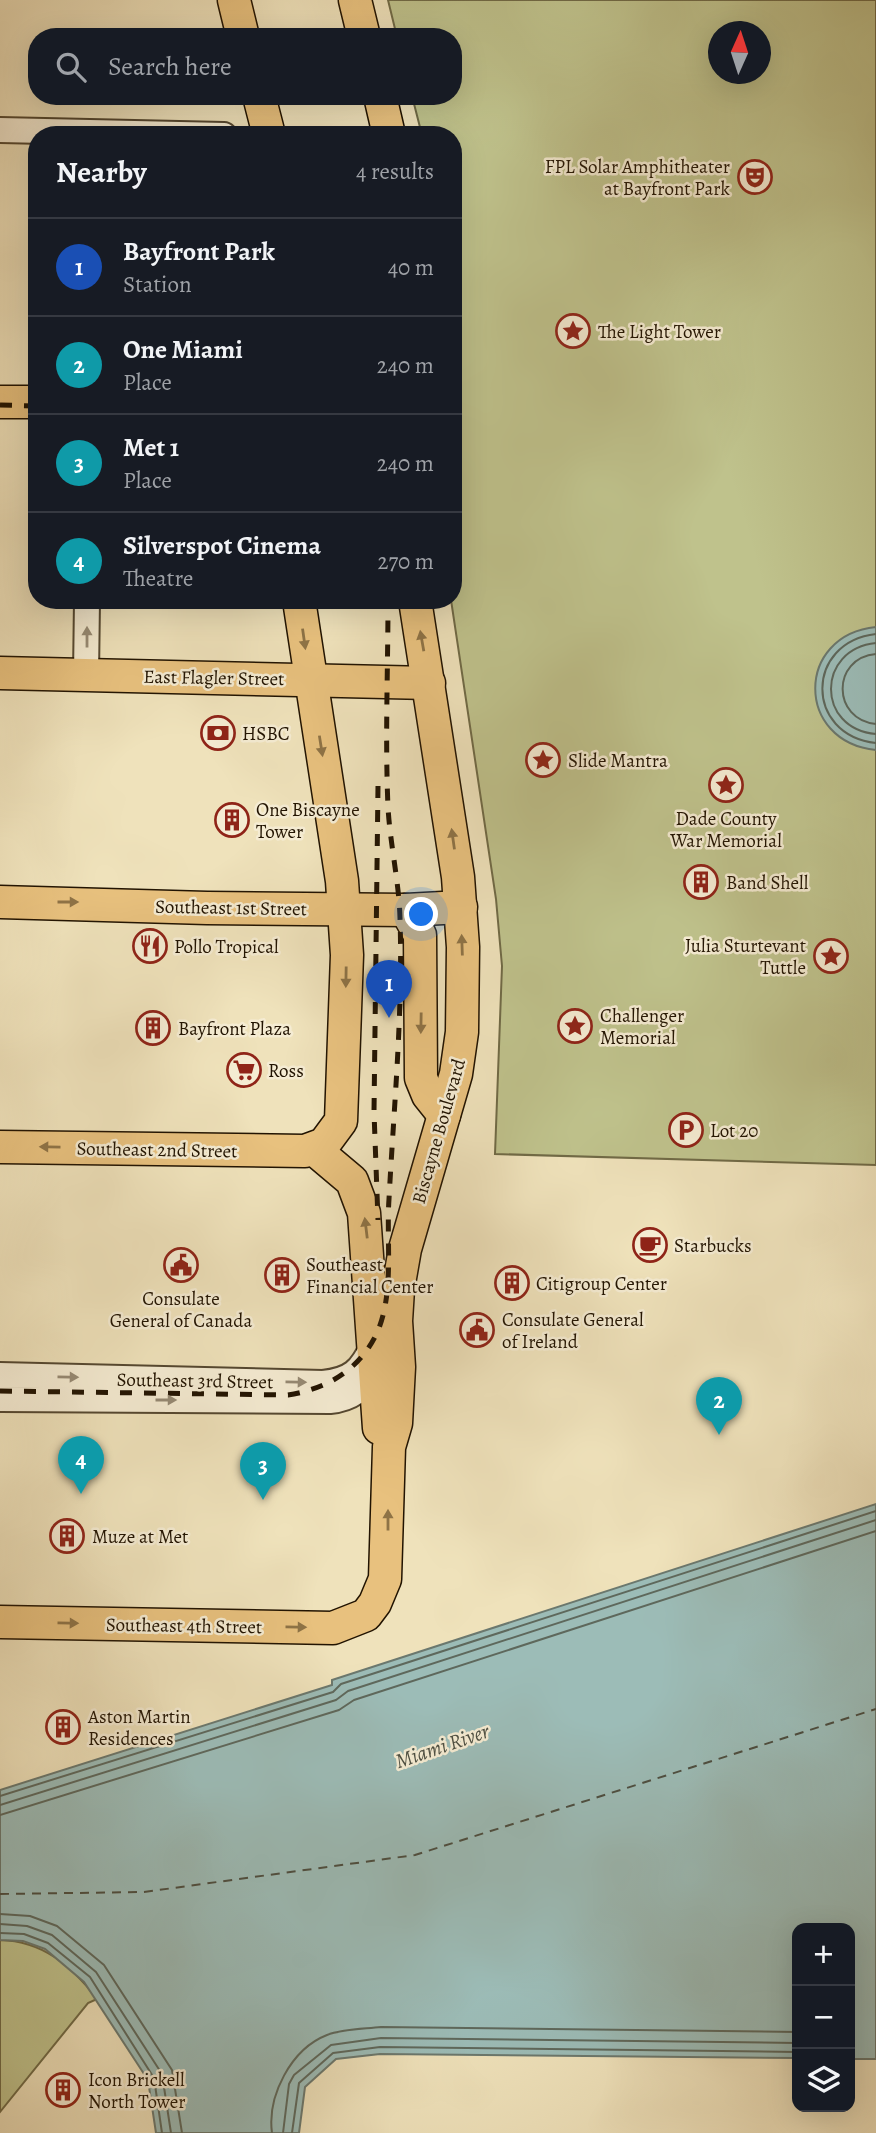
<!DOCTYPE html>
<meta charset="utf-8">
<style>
:root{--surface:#171b24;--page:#242831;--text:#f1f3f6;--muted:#9ea1a6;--line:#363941;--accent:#0f766e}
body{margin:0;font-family:Alegreya,serif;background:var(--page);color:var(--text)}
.controls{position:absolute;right:21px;bottom:21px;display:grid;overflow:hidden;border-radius:14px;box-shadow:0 7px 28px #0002}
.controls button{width:63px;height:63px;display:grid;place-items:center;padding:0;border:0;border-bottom:2px solid var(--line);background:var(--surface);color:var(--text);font:35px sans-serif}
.compass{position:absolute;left:708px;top:21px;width:63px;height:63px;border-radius:50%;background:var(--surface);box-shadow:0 7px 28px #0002;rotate:3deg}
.you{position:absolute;left:422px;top:915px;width:24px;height:24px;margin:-18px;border:5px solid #fff;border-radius:50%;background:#1a73e8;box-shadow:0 0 0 10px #1a73e833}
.badge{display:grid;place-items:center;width:46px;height:46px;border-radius:50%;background:var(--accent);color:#fff;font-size:23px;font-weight:700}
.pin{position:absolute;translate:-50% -58px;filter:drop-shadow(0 2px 4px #0008)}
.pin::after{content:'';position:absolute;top:37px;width:24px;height:21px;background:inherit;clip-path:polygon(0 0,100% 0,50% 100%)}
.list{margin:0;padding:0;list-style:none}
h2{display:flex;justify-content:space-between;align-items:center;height:91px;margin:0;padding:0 28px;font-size:30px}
h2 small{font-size:23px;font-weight:400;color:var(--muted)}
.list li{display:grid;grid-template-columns:46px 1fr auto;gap:21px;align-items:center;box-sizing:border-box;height:98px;padding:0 28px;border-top:2px solid var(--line)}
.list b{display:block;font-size:26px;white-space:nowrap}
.list p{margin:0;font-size:23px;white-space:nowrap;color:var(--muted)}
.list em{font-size:23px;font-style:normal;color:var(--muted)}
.icon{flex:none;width:38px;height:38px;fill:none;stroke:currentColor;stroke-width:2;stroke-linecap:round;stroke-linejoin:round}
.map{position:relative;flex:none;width:876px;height:2133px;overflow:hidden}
.search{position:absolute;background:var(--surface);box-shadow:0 7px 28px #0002;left:28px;top:28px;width:434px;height:77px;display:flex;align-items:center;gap:18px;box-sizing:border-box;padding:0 24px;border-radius:28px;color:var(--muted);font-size:26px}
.panel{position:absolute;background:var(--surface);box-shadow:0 7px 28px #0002;left:28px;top:126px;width:434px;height:483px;border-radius:28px}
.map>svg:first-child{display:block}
.green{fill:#bfc28c;stroke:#706a46;stroke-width:2;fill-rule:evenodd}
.water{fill:#9cbcb7;stroke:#6b786e;stroke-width:2}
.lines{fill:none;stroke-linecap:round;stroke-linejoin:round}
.shore{stroke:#5e685c;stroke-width:2}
.ferry{stroke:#4c4e41;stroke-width:2;stroke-dasharray:9 7;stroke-linecap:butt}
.minor-casing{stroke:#544730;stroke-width:28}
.major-casing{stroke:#211301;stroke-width:35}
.minor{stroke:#f5ecd3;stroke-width:24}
.major{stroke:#e8c17e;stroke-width:32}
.rail{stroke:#211301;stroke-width:5;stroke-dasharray:12 12;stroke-linecap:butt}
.oneway{fill:#968a74}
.oneway2{fill:#8e7346}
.labels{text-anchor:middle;stroke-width:5;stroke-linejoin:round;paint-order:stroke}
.poi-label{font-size:19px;fill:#211301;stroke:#f5ecd3;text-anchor:start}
.street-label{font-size:19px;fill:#211301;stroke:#f5ecd3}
.water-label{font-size:21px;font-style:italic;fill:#4c4e41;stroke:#f5ecd3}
</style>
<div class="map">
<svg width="876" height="2133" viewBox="0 0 876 2133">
<rect width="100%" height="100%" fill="#efe2bb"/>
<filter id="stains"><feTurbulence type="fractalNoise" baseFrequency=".00286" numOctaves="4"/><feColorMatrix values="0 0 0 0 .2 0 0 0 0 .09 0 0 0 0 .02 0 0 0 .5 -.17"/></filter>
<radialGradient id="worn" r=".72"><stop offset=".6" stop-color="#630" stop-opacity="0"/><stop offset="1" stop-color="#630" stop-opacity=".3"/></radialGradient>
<g class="green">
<path d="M388 0H876V1165L495 1154 502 966 496 899 451 600 453 135H422L412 96H453V37H397ZM718 32H760V74H718Z"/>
<path d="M0 1940C43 1941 72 1966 97 1999L88 2003 0 2112Z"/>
</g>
<g class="water">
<path d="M876 627V750C795 742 795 635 876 627Z"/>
<path d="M876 1504V2059H850V1928H797V2058L380 2054 336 2059 305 2087 299 2133H156L148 2080 84 1982 45 1949 23 1941 0 1940V1790L332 1685V1680Z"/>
</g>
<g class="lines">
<g class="shore">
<path d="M876 634C805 642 804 735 876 743"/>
<path d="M876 643C816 649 816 729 876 734"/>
<path d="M876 654C831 658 832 720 876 724"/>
<path d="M0 1796 333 1692 341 1684 876 1511"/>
<path d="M0 1805 336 1700 348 1691 876 1520"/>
<path d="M0 1815 339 1710 354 1700 876 1531"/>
<path d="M0 1914 30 1916 57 1926 104 1965 172 2070 182 2133"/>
<path d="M0 1924 27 1926 52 1935 96 1972 162 2074 171 2133"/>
<path d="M0 1933 24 1934 48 1943 90 1977 154 2078 162 2133"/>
<path d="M272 2133C267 2096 291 2049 327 2035 342 2029 364 2029 381 2027L797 2032"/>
<path d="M283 2133 289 2084 294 2075 331 2045 381 2038 797 2043"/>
<path d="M292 2133 299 2083 333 2053 380 2047 797 2052"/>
</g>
<path class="ferry" d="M0 1894 144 1892 415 1855 876 1709"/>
<g class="minor-casing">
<g id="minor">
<path d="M0 130 224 135"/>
<path d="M86 675 87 600"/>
<path d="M0 1375 323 1383C351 1380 361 1371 373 1345"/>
<path d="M0 1399 330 1401C352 1399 362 1389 375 1372"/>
</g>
</g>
<g class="major-casing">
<g id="major">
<path d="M234 0 243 37"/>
<path d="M355 0 364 37"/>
<path d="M259 96 269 135"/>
<path d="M380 96 389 135"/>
<path d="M0 402H37"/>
<path d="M0 673 429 683"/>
<path d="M0 902 207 908 406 910 461 907"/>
<path d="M406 910 420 935 421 1078 428 1095 444 1115"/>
<path d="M0 1147 305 1151 324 1144 341 1121 347 955 342 881 299 600"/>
<path d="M314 1149 352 1181 364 1213 379 1428"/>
<path d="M0 1622 333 1628 366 1615 375 1603 385 1579 389 1447 396 1423 399 1367 396 1321 398 1289 405 1249 456 1074 462 1032 463 947 458 877 415 600"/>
</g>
</g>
<use href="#minor" class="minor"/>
<use href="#major" class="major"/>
<g class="rail">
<path d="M0 405 37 406"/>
<path d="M378 786 374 1112 378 1220"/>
<path d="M0 1391 288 1395C326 1389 358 1371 376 1335 395 1295 386 1242 389 1199 394 1105 403 1012 400 918 399 881 390 844 388 807 385 739 388 669 388 600"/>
</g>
</g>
<defs><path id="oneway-solid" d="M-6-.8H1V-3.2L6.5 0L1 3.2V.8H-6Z" transform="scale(1.75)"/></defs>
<g class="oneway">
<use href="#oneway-solid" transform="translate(87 637) rotate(-90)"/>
<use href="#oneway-solid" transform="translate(68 1377) rotate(1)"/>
<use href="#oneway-solid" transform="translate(296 1382) rotate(1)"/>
<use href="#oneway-solid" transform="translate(166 1400)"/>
</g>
<g class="oneway2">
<use href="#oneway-solid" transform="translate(304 639) rotate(82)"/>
<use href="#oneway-solid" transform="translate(422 641) rotate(-100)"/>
<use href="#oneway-solid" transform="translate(321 746) rotate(81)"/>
<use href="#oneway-solid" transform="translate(453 839) rotate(-98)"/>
<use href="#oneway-solid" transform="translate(68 902)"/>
<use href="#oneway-solid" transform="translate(462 945) rotate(-92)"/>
<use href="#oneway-solid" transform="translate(346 977) rotate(91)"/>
<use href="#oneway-solid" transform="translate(421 1023) rotate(91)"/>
<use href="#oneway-solid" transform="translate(50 1147) rotate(-179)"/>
<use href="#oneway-solid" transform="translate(366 1228) rotate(-97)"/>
<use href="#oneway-solid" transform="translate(388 1520) rotate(-90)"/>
<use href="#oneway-solid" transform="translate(68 1623) rotate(1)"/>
<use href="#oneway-solid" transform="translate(296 1627) rotate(1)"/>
</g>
<defs>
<g id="theatre-ring" transform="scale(1.75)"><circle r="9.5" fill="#f5ecd3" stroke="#8f2418" stroke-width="1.5"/><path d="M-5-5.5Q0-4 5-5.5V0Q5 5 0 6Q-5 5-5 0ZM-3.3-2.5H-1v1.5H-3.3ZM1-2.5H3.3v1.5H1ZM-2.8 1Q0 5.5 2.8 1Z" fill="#8f2418"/></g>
<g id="sight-ring" transform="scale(1.75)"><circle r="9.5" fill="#f5ecd3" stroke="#8f2418" stroke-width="1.5"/><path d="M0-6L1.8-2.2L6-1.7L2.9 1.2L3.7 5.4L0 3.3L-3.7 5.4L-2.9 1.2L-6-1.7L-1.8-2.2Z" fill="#8f2418"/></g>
<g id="bank-ring" transform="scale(1.75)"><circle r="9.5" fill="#f5ecd3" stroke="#8f2418" stroke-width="1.5"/><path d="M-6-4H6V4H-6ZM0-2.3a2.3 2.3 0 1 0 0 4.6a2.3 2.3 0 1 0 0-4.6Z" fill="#8f2418"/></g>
<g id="building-ring" transform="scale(1.75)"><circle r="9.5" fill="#f5ecd3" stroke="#8f2418" stroke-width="1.5"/><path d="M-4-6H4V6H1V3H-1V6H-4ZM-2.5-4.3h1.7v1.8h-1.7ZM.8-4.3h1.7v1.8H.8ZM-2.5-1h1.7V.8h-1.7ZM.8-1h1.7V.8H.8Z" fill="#8f2418"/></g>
<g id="restaurant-ring" transform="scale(1.75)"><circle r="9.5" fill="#f5ecd3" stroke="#8f2418" stroke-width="1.5"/><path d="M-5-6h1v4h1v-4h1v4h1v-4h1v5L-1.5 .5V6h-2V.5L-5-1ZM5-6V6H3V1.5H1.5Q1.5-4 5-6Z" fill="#8f2418"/></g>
<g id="supermarket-ring" transform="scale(1.75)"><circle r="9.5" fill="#f5ecd3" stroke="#8f2418" stroke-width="1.5"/><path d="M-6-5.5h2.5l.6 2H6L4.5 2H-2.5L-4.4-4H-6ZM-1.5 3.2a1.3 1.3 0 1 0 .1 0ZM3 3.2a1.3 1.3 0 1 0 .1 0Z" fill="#8f2418"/></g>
<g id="parking-ring" transform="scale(1.75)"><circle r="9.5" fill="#f5ecd3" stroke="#8f2418" stroke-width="1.5"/><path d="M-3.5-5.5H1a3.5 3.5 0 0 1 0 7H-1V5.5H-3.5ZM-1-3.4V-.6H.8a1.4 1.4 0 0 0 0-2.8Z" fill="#8f2418"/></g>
<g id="cafe-ring" transform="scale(1.75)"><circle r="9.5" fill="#f5ecd3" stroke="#8f2418" stroke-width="1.5"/><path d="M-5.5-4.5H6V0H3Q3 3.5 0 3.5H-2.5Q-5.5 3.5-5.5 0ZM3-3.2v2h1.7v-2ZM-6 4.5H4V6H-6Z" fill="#8f2418"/></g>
<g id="civic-ring" transform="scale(1.75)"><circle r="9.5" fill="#f5ecd3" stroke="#8f2418" stroke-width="1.5"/><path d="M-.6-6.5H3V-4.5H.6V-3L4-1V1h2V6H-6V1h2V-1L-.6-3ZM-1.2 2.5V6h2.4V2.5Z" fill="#8f2418"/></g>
</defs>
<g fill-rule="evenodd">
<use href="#theatre-ring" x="755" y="177"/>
<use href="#sight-ring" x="573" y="331"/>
<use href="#bank-ring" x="218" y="733"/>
<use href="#sight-ring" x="543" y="760"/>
<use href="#sight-ring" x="726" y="785"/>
<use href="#building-ring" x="232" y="820"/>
<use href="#building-ring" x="701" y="882"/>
<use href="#restaurant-ring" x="150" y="946"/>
<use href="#sight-ring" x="831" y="956"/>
<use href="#sight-ring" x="575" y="1026"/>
<use href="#building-ring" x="153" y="1028"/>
<use href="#supermarket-ring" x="244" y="1070"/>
<use href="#parking-ring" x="686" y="1130"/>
<use href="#cafe-ring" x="650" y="1245"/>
<use href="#civic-ring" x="181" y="1265"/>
<use href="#building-ring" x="282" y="1275"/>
<use href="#building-ring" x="512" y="1283"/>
<use href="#civic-ring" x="477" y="1330"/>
<use href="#building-ring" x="67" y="1536"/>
<use href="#building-ring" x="63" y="1727"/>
<use href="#building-ring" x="63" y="2090"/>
</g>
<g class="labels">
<g class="poi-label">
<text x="730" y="173" text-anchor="end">FPL Solar Amphitheater<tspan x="730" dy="22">at Bayfront Park</tspan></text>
<text x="598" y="338">The Light Tower</text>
<text x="242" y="740">HSBC</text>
<text x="568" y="767">Slide Mantra</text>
<text x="256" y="816">One Biscayne<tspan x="256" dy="22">Tower</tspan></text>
<text x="726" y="825" text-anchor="middle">Dade County<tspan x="726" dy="22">War Memorial</tspan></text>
<text x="726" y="889">Band Shell</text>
<text x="806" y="952" text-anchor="end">Julia Sturtevant<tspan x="806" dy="22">Tuttle</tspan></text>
<text x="174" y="953">Pollo Tropical</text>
<text x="600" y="1022">Challenger<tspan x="600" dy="22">Memorial</tspan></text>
<text x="178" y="1035">Bayfront Plaza</text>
<text x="268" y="1077">Ross</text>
<text x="710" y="1137">Lot 20</text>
<text x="674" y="1252">Starbucks</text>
<text x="306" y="1271">Southeast<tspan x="306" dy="22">Financial Center</tspan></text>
<text x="536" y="1290">Citigroup Center</text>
<text x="181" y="1305" text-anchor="middle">Consulate<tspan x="181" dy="22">General of Canada</tspan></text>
<text x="502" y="1326">Consulate General<tspan x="502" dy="22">of Ireland</tspan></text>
<text x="92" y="1543">Muze at Met</text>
<text x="88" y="1723">Aston Martin<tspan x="88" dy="22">Residences</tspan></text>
<text x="88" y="2086">Icon Brickell<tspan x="88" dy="22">North Tower</tspan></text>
</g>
<g class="street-label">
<text transform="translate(214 677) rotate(1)" y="7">East Flagler Street</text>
<text transform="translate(231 907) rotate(1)" y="7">Southeast 1st Street</text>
<text transform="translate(438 1131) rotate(-74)" y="7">Biscayne Boulevard</text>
<text transform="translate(157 1149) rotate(1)" y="7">Southeast 2nd Street</text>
<text transform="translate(195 1380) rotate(1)" y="7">Southeast 3rd Street</text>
<text transform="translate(184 1625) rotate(1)" y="7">Southeast 4th Street</text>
</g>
<g class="water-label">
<text transform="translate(442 1746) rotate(-19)" y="7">Miami River</text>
</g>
</g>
<rect width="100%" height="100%" filter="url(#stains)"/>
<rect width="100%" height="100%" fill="url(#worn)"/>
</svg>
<div class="controls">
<button>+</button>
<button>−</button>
<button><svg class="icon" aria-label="layers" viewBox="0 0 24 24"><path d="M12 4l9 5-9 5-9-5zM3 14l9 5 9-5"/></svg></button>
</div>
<svg class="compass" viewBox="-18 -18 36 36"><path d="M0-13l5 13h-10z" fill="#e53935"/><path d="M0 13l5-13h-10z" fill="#9ea1a6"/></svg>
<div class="you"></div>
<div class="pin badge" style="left:389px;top:1018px;background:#1a4fb4">1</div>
<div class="pin badge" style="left:719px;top:1435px;background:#0f9aa8">2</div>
<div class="pin badge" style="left:263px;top:1500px;background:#0f9aa8">3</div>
<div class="pin badge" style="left:81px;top:1494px;background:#0f9aa8">4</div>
<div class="search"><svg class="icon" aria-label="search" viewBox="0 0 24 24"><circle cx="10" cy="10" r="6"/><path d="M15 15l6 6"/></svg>Search here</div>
<section class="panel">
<h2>Nearby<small>4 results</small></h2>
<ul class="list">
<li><span class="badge" style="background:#1a4fb4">1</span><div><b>Bayfront Park</b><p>Station</p></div><em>40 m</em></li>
<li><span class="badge" style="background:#0f9aa8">2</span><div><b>One Miami</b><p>Place</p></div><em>240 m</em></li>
<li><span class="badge" style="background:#0f9aa8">3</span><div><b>Met 1</b><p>Place</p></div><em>240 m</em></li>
<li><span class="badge" style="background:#0f9aa8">4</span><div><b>Silverspot Cinema</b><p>Theatre</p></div><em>270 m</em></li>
</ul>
</section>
</div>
